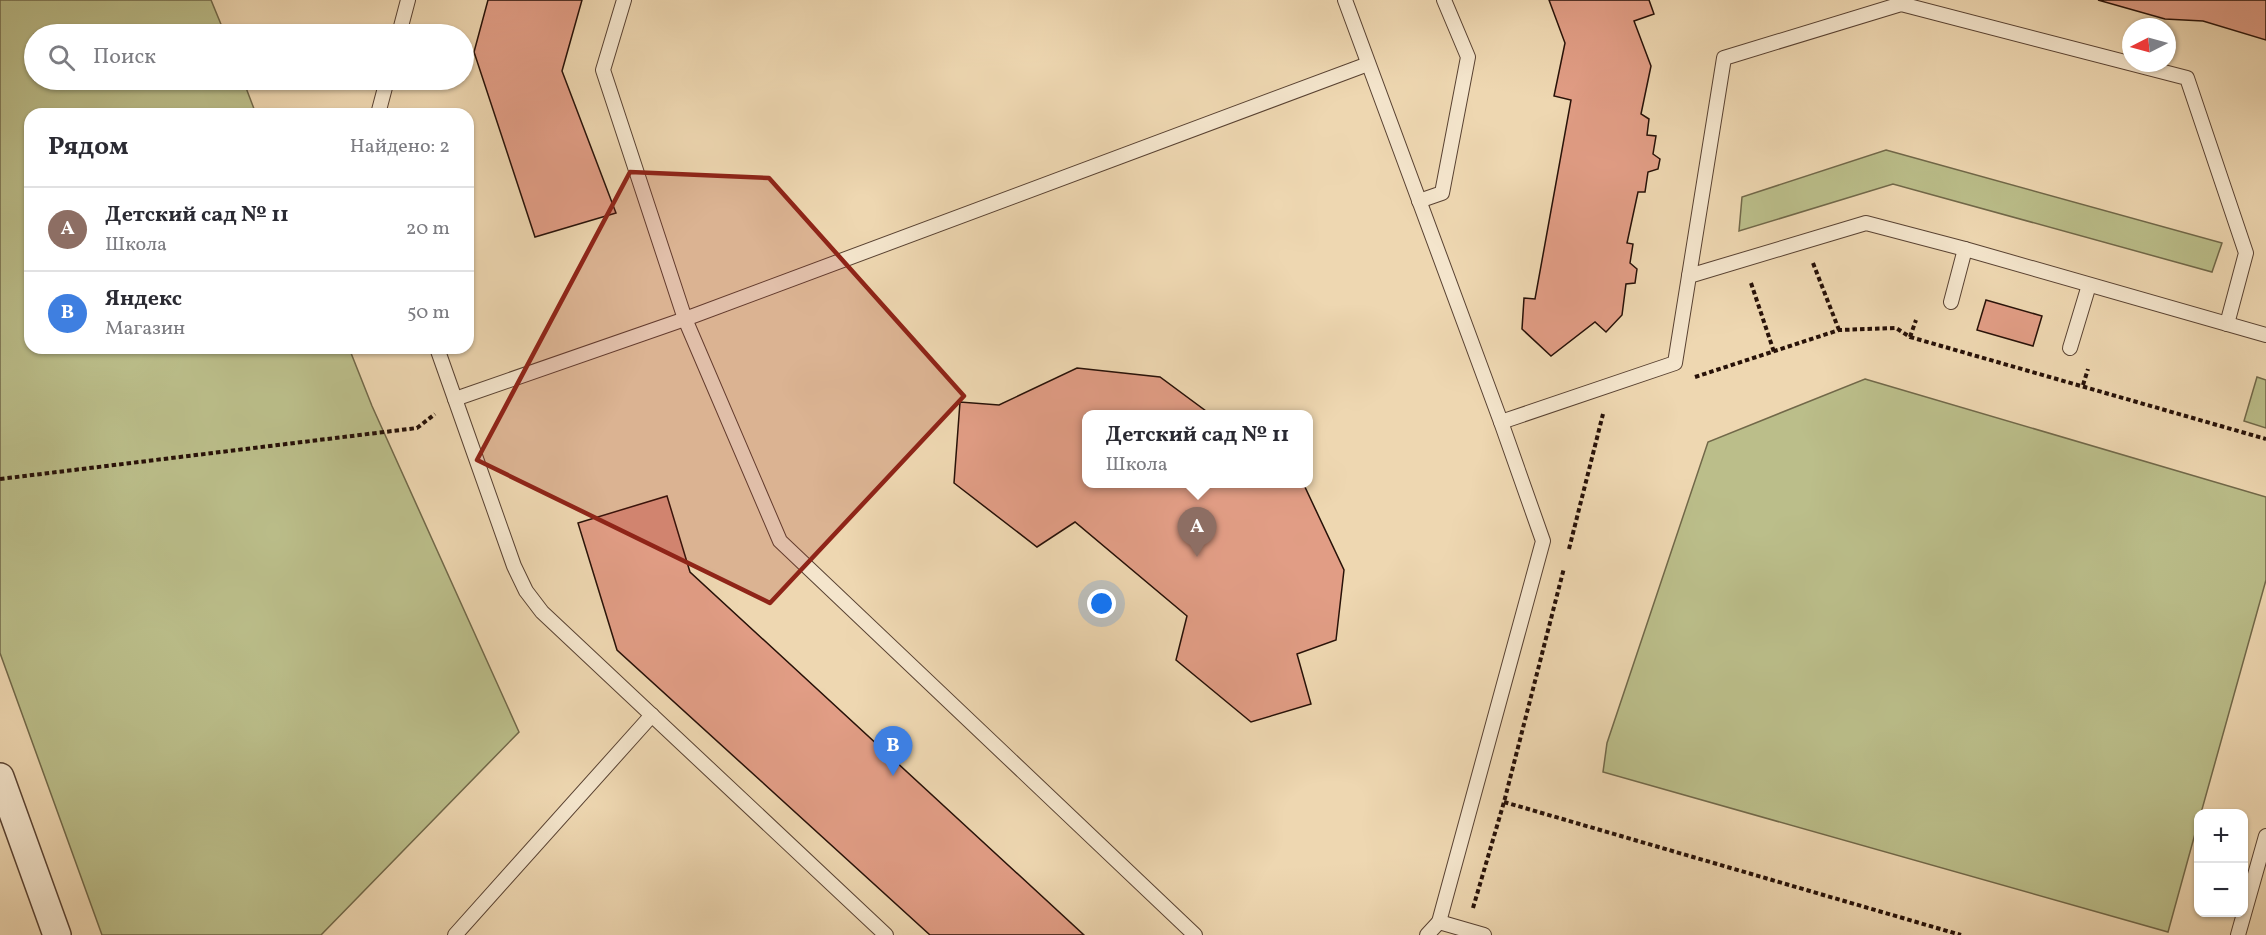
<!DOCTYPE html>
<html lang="ru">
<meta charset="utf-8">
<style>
:root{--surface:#fff;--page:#f2f2f3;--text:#2b2b33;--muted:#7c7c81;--line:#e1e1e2;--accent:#8f2418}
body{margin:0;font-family:Vollkorn,serif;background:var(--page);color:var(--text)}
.controls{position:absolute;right:18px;bottom:18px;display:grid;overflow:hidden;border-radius:12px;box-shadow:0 2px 4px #0004}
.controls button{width:54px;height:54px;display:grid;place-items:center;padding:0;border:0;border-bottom:2px solid var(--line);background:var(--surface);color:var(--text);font:30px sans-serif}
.compass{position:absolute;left:2122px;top:18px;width:54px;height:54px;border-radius:50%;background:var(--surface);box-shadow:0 2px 4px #0004;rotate:264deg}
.you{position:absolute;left:1102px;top:604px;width:21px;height:21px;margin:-15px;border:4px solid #fff;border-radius:50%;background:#1a73e8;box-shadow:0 0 0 9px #1a73e833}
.badge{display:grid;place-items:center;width:39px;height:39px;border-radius:50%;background:var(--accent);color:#fff;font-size:20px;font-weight:700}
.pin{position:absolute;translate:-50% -50px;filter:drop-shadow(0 2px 3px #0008)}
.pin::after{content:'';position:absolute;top:32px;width:21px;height:18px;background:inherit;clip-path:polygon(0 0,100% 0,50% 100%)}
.popup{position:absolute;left:1082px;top:410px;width:231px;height:78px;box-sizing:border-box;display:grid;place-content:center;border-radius:12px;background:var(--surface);filter:drop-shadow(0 2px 4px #0005);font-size:20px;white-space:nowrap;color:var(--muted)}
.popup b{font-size:22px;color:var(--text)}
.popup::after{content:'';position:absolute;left:50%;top:100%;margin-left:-12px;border:12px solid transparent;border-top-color:var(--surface)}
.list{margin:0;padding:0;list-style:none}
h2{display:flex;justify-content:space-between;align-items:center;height:78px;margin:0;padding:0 24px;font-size:26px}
h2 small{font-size:20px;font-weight:400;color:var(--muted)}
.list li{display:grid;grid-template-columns:39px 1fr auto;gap:18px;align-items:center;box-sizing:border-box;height:84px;padding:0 24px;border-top:2px solid var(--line)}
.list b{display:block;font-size:22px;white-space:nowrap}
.list p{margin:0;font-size:20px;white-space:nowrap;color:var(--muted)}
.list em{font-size:20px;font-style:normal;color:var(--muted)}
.icon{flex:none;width:33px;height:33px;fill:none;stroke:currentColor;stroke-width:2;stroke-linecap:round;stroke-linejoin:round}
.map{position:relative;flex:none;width:2266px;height:935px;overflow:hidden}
.search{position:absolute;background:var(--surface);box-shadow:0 2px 4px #0004;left:24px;top:24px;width:450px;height:66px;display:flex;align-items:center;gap:15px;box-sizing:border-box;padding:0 21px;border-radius:33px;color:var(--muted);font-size:22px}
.panel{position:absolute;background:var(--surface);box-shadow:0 2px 4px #0004;left:24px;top:108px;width:450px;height:246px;border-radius:18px}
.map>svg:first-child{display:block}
.green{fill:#bbbe8a;stroke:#716849;stroke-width:1.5}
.building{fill:#e19d85;stroke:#271108;stroke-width:1.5}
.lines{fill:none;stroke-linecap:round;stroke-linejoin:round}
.service-casing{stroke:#594232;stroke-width:16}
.minor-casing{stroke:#594232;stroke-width:30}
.path{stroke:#271108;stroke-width:4;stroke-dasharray:4.5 3;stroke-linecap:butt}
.service{stroke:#f4e5cc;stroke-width:14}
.minor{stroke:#f4e5cc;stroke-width:27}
.marked{fill:#8f2418;fill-opacity:0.2;stroke:#8f2418;stroke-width:4.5;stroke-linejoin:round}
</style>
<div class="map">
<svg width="2266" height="935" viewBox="0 0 2266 935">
<rect width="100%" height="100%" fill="#eed7b1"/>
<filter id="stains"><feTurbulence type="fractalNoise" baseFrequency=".00333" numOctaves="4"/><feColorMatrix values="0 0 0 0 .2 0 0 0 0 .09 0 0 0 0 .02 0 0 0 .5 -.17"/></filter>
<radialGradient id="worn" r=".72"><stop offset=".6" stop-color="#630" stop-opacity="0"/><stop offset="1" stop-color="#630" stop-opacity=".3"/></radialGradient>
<g class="green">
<path d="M0 0H211L225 34H34V80H243L256 114H30V348H349L372 406 519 732 321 935H102L0 653Z"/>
<path d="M1886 150 2222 243 2212 272 1893 184 1739 231 1742 197Z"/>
<path d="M2257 377 2266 380V428L2244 421Z"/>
<path d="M1865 379 2266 497V580L2201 813 2198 814V823L2168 932 1603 772 1607 743 1708 442Z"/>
</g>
<g class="building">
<path d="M488 0H582L562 71 616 213 535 237 474 52Z"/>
<path d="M1549 0H1649L1654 14 1634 21 1651 66 1641 114 1649 119 1647 135 1656 136 1653 154 1660 159 1658 169 1648 172 1645 192H1638L1627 243 1633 244 1630 263 1637 269 1635 283 1626 284 1622 315 1606 332 1595 322 1551 356 1522 329 1524 298 1535 299 1571 100 1554 96 1565 43Z"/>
<path d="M2098 0H2266V40L2203 21 2165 19Z"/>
<path d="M1986 300 2042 316 2033 346 1977 330Z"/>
<path d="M1077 368 1160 377 1210 414H1086V484L1304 485 1344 570 1336 640 1297 654 1311 704 1251 722 1176 660 1187 616 1075 522 1037 547 954 483 960 402 999 405Z"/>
<path d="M667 496 690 572 1084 935H930L617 650 578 523Z"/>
</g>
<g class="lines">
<g class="service-casing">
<g id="service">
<path d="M624 0 603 70 685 319 1368 64"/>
<path d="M1345 0 1501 422 1543 541 1439 922"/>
<path d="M399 34 408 0"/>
<path d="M378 114 387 80"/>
<path d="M1419 201 1442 193 1468 57 1444 0"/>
<path d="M1689 276 1724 58 1901 4 2187 78 2246 253 2227 324"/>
<path d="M1951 302 1965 249"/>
<path d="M437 348 455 399"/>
<path d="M2070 348 2089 285"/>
<path d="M1501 422 1675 363 1689 276 1866 223 1965 249 2266 335"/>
<path d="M455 935 652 715"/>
<path d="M886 935 542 612 526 591 514 566 455 399 685 319 780 541 1195 935"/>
<path d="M1427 935 1439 922 1484 935"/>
<path d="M2238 935 2266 836"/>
</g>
</g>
<g class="minor-casing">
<path id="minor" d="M0 777 57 935"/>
</g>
<g class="path">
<path d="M1813 263 1839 330"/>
<path d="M1751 283 1774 352"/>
<path d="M1910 337 1916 320"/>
<path d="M1695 377 1839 330 1896 328 1910 337 2266 439"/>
<path d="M2083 385 2088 369"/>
<path d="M0 479 417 428 435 414"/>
<path d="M1569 549 1603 414"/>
<path d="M1504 802 1961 935"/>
<path d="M1473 908 1504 802 1564 568"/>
</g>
<use href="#service" class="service"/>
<use href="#minor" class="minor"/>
</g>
<path class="marked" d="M630 172 769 178 964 396 770 603 477 460Z"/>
<rect width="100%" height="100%" filter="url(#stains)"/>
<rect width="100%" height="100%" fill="url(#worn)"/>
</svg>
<div class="controls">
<button>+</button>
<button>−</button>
</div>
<svg class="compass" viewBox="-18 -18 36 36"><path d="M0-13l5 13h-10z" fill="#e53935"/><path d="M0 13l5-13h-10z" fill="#7c7c81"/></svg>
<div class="you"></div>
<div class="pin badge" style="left:1197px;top:557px;background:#8d6e63">A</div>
<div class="popup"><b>Детский сад № 11</b>Школа</div>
<div class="pin badge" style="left:893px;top:776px;background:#3f7fe0">B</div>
<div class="search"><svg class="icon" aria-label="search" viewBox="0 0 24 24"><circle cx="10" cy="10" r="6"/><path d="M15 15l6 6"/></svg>Поиск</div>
<section class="panel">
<h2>Рядом<small>Найдено: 2</small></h2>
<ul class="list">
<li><span class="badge" style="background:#8d6e63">A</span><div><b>Детский сад № 11</b><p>Школа</p></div><em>20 m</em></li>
<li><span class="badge" style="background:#3f7fe0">B</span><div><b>Яндекс</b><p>Магазин</p></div><em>50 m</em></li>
</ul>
</section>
</div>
